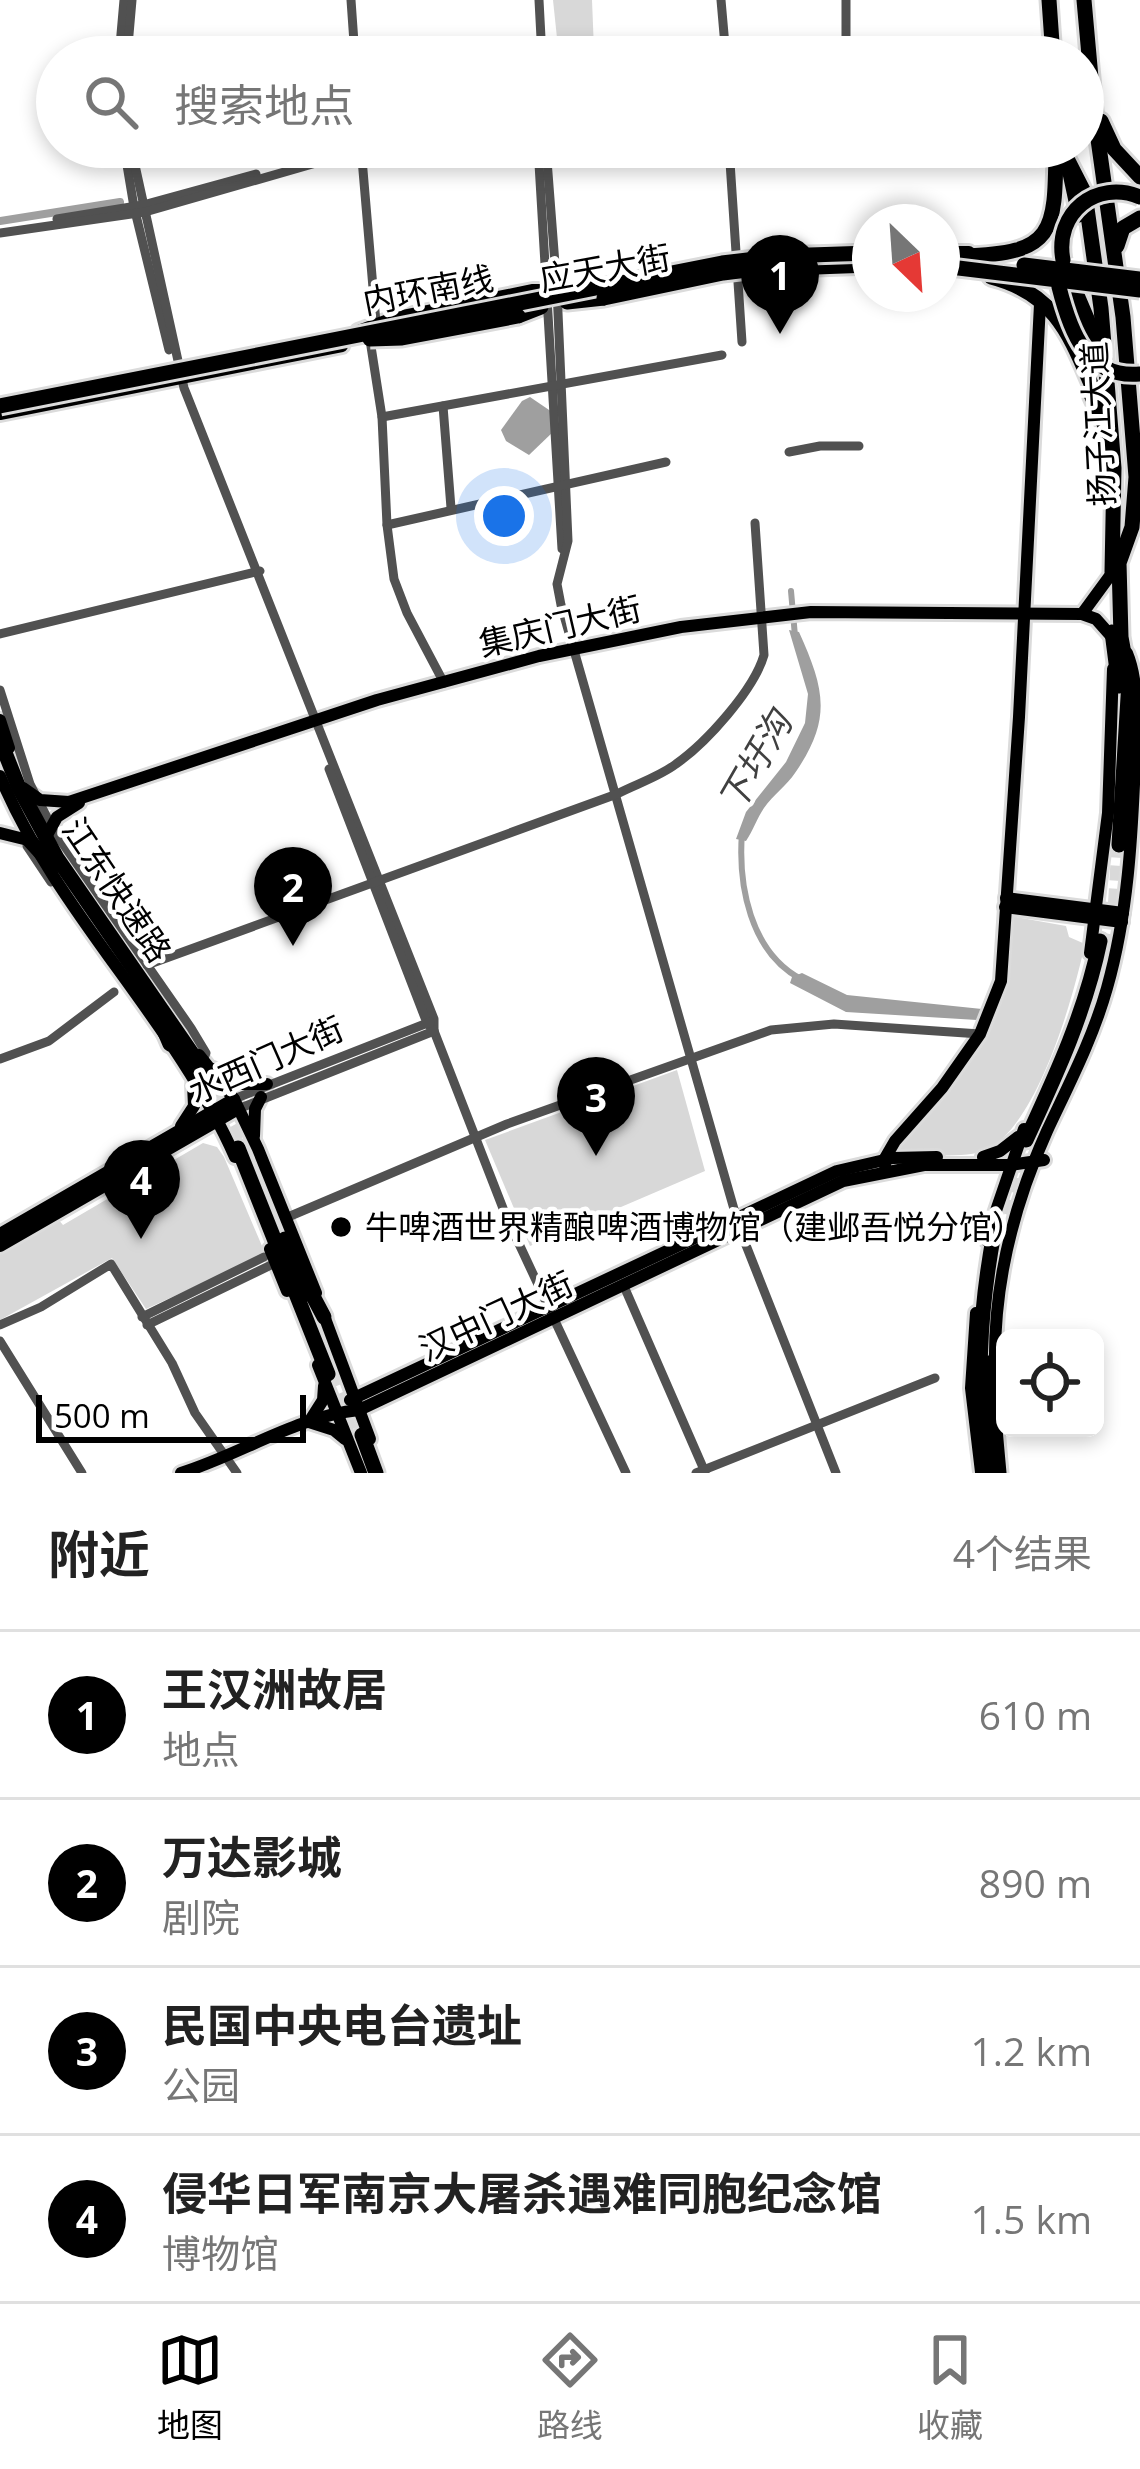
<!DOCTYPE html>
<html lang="zh">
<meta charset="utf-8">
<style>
:root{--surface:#fff;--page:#f2f2f2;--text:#222;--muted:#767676;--line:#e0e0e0;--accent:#000}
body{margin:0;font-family:"Open Sans","Noto Sans SC",sans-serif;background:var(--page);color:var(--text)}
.controls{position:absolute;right:36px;bottom:36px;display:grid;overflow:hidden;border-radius:18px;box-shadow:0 6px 18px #0003}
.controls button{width:108px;height:108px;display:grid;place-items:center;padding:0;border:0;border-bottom:3px solid var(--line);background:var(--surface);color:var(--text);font:60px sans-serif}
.compass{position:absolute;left:852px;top:204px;width:108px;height:108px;border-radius:50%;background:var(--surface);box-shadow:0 6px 18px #0003;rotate:155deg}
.scale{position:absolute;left:36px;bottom:30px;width:270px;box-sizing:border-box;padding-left:12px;border:6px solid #000;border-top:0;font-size:33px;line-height:42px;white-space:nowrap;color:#000;-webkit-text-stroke:9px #fff;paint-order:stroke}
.you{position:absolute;left:504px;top:516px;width:42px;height:42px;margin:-30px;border:9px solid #fff;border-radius:50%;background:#1a73e8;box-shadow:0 0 0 18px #1a73e833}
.badge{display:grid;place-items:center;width:78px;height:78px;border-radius:50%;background:var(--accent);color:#fff;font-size:39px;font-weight:700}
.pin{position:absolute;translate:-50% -99px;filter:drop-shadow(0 3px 6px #0008)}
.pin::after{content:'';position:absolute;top:63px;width:42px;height:36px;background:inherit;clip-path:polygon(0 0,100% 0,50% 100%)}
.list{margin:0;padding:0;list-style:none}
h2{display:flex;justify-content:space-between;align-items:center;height:156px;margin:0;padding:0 48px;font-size:51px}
h2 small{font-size:39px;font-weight:400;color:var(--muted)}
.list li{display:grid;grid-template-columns:78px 1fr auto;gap:36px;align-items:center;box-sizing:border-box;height:168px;padding:0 48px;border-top:3px solid var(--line)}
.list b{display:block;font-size:45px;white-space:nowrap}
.list p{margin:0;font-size:39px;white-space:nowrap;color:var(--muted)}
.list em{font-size:39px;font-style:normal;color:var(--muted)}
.icon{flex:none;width:66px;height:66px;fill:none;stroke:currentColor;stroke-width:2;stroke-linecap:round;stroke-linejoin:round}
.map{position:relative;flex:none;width:1140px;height:1473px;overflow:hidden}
.search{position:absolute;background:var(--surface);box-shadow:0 6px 18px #0003;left:36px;right:36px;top:36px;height:132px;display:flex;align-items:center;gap:30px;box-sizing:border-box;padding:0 42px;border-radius:66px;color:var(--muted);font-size:45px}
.sheet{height:828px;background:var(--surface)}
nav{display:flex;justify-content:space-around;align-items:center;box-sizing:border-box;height:168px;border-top:3px solid var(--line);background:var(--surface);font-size:33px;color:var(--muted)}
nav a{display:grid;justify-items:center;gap:6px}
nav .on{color:var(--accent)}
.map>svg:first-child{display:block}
.green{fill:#d8d8d8}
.water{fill:#9f9f9f}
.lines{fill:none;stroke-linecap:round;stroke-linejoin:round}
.canal{stroke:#9f9f9f;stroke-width:6}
.river{stroke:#9f9f9f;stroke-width:8}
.highway-tunnel{stroke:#d9d9d9;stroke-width:15;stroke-dasharray:15 8;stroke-linecap:butt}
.major-casing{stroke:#dbdbdb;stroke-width:18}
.highway-casing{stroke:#dbdbdb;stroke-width:21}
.minor{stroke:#515151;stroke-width:9}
.major{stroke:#000;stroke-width:12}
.highway{stroke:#000;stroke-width:15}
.highway-bridge-casing{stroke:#dbdbdb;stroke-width:21;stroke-linecap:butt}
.highway-bridge{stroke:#000;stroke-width:15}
.poi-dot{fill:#000;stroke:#fff;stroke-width:4.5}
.labels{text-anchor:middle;stroke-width:9;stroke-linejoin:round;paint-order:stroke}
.street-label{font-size:33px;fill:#000;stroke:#fff}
.poi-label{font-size:33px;fill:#000;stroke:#fff;text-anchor:start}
.water-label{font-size:36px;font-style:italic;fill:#404040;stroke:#fff}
</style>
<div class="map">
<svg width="1140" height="1473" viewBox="0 0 1140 1473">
<rect width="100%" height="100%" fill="#fff"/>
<g class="green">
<path d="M553 0H592L594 50 590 57H559Z"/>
<path d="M1005 915 1066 926 1069 937 1085 944C1073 998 1038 1125 986 1150 968 1159 916 1154 893 1155L957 1076 1001 981Z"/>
<path d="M677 1070 705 1171 530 1246 485 1140Z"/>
<path d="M203 1143 217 1147 224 1157 265 1253 262 1256 146 1309 112 1258 0 1320V1253L57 1218 63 1225Z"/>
</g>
<g class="water">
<path d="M530 397 552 412 554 431 529 455 506 441 501 430 522 401Z"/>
<path d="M789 630 799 632C824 688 833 718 795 773 787 785 773 795 764 808 757 818 753 831 746 841L736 839 746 812 786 762 805 723 808 694Z"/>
<path d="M802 973 847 995 982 1009V1016L977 1020 846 1012 790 983 792 977Z"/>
</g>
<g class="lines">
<g class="canal">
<path d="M791 591 795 636"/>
<path d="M742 833C738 885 750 952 801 979"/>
</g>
<path class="river" d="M0 221 120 202"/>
<g class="highway-tunnel">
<path d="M1108 949 1115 912 1119 845"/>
<path d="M200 1065 245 1145"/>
<path d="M1001 1237 1033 1150"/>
<path d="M336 1370 362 1435"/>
</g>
<g class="major-casing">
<g id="major">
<path d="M942 252H969"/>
<path d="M775 270 857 267"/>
<path d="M358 331 393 318 533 290H560"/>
<path d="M1090 396 1111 443"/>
<path d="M0 414 342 346"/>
<path d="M1082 614 1112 573"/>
<path d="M0 720 9 748"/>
<path d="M0 776C58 915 174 1019 235 1157"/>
<path d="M23 788 40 800 69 802 377 700 539 656 681 627 811 612 1082 614 1096 619 1112 637"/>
<path d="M0 833 28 840"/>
<path d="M47 835 57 817 79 803"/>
<path d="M1006 898 1123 913"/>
<path d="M1005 907 1122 922"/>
<path d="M1090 953 1108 813 1113 669"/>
<path d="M199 1055 234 1099 258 1149 316 1293"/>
<path d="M213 1069 238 1084H267"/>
<path d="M181 1126 194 1106 193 1085"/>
<path d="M254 1136 255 1109 261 1097"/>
<path d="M983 1157 1000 1151 1018 1137"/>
<path d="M886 1171 884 1160 895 1141 942 1088 980 1034 1001 981 1019 717 1040 304"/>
<path d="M0 1234 234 1099"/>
<path d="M986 1240 1024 1129"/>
<path d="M0 1246 238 1109"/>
<path d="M270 1249 287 1291"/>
<path d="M323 1313 370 1439"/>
<path d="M976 1313 971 1388 981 1472"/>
<path d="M318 1365 361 1473"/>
<path d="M995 1370C993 1287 1013 1206 1047 1131 1069 1084 1093 1038 1107 988 1128 914 1132 837 1135 761 1136 727 1140 684 1127 653"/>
<path d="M324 1386 323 1400 309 1422 334 1430 345 1439"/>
<path d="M350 1400 837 1171 893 1158 937 1157"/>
<path d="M181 1473C240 1455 297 1416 359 1410L843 1181 924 1165H1010L1044 1160"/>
</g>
</g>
<g class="highway-casing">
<g id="highway">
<path d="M1049 0 1053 57"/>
<path d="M1084 0 1094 111 1123 317 1136 477 1132 527 1119 563 1121 637 1129 681 1119 845"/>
<path d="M1101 121 1114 149 1140 177"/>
<path d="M1061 147 1085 194 1101 308 1114 468 1112 572"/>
<path d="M1068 164 1079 215"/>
<path d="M1117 246 1123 228 1140 218"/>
<path d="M963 256C1056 254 1055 231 1056 147"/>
<path d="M852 263H870"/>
<path d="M1068 274 1097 342"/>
<path d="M991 277C1069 297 1074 355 1107 418"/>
<path d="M567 302 604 298"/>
<path d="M518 316 541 307"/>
<path d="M1112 632 1119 686"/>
<path d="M0 740 19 788 57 858 200 1065"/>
<path d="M30 841 53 866"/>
<path d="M158 1016 170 1044"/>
<path d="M1026 1140C1056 1075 1085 1013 1100 941"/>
<path d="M238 1148 328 1374"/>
<path d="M285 1239 307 1294"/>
<path d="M306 1283 324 1317"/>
<path d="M989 1363 999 1473"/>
<path d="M362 1435 376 1473"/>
<path d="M988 1473C975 1391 979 1314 994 1233"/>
</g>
</g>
<g class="minor">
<path d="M351 0 355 57"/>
<path d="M539 0 542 57"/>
<path d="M721 0 726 57"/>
<path d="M119 57 124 0"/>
<path d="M127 57 132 0"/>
<path d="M846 57V0"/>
<path d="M124 147 134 207 169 350"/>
<path d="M131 147 184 388 434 1019V1031L506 1216 626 1473"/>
<path d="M361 147 376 323"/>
<path d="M538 147 562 549"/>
<path d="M546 147 557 290 568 541 557 584 561 605 740 1230 836 1473"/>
<path d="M729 147 742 342"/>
<path d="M57 219 143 205 256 174"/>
<path d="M0 233 145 212 361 150 396 147"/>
<path d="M370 340 382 417 387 525 394 579 407 613 444 683"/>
<path d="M443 406 451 508"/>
<path d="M382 417 722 355"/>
<path d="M789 452 820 446H859"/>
<path d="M387 525 666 462"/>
<path d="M0 634 260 571"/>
<path d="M0 690 30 784 54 831 191 1028 206 1053 203 1061"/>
<path d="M329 769 427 1023 434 1031"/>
<path d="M27 846 51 882"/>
<path d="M147 965 617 794C636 784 659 777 676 764 706 743 754 690 764 655L755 523"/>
<path d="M0 1059 49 1041 114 992"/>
<path d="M234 1099 430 1022"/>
<path d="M238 1109 434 1031"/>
<path d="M288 1217 507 1124 771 1030 834 1024 980 1034"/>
<path d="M623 1284 705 1472"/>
<path d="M142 1317 264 1257"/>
<path d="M0 1325 41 1307 111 1264 172 1363 195 1413 237 1473"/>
<path d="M147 1325 271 1265"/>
<path d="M0 1341 82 1473"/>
<path d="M696 1473 935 1378"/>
</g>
<use href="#major" class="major"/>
<use href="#highway" class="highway"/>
<g class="highway-bridge-casing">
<g id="highway-bridge">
<path d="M1063 260C1054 213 1096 179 1140 197"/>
<path d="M1024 265 1140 279"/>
<path d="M942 266 1140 290"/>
<path d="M1059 287C1070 331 1087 379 1140 374"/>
<path d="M604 298 723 273 781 266"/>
<path d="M370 339 402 338 518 316"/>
<path d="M0 406 722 263 780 256 870 253"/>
</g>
</g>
<use href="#highway-bridge" class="highway-bridge"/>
</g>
<circle class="poi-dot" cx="341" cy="1227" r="12"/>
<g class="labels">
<g class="street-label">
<text transform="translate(605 268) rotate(-10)" y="12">应天大街</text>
<text transform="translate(428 290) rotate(-11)" y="12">内环南线</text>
<text transform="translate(1098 424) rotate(-93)" y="12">扬子江大道</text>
<text transform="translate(560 626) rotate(-13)" y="12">集庆门大街</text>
<text transform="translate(117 890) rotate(56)" y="12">江东快速路</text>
<text transform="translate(266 1060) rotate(-24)" y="12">水西门大街</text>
<text transform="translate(496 1316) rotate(-25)" y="12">汉中门大街</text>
</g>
<g class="poi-label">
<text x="365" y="1239">牛啤酒世界精酿啤酒博物馆（建邺吾悦分馆）</text>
</g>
<g class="water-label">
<text transform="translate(755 761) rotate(-60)" y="13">下圩沟</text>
</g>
</g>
</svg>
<div class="controls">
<button><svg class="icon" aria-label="locate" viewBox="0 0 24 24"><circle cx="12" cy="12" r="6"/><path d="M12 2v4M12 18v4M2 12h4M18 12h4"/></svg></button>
</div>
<svg class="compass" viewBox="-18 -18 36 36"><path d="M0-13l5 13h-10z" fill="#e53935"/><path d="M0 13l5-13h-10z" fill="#767676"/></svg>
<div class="scale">500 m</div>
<div class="you"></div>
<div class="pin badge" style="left:780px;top:334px">1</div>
<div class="pin badge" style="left:293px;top:946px">2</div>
<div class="pin badge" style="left:596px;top:1156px">3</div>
<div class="pin badge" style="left:141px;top:1239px">4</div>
<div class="search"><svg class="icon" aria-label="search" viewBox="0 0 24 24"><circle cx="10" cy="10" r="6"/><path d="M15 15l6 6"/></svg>搜索地点</div>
</div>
<section class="sheet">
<h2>附近<small>4个结果</small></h2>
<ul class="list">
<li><span class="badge">1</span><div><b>王汉洲故居</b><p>地点</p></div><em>610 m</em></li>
<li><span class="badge">2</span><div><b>万达影城</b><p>剧院</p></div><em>890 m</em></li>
<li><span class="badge">3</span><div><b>民国中央电台遗址</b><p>公园</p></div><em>1.2 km</em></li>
<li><span class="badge">4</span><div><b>侵华日军南京大屠杀遇难同胞纪念馆</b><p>博物馆</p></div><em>1.5 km</em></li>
</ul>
</section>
<nav>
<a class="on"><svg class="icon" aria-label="map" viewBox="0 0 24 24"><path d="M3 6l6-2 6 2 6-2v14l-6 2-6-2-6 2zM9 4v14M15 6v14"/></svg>地图</a>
<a><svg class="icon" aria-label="directions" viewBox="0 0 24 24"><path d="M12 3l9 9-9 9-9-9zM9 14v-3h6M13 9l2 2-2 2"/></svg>路线</a>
<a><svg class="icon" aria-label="saved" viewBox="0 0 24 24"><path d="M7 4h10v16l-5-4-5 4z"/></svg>收藏</a>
</nav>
